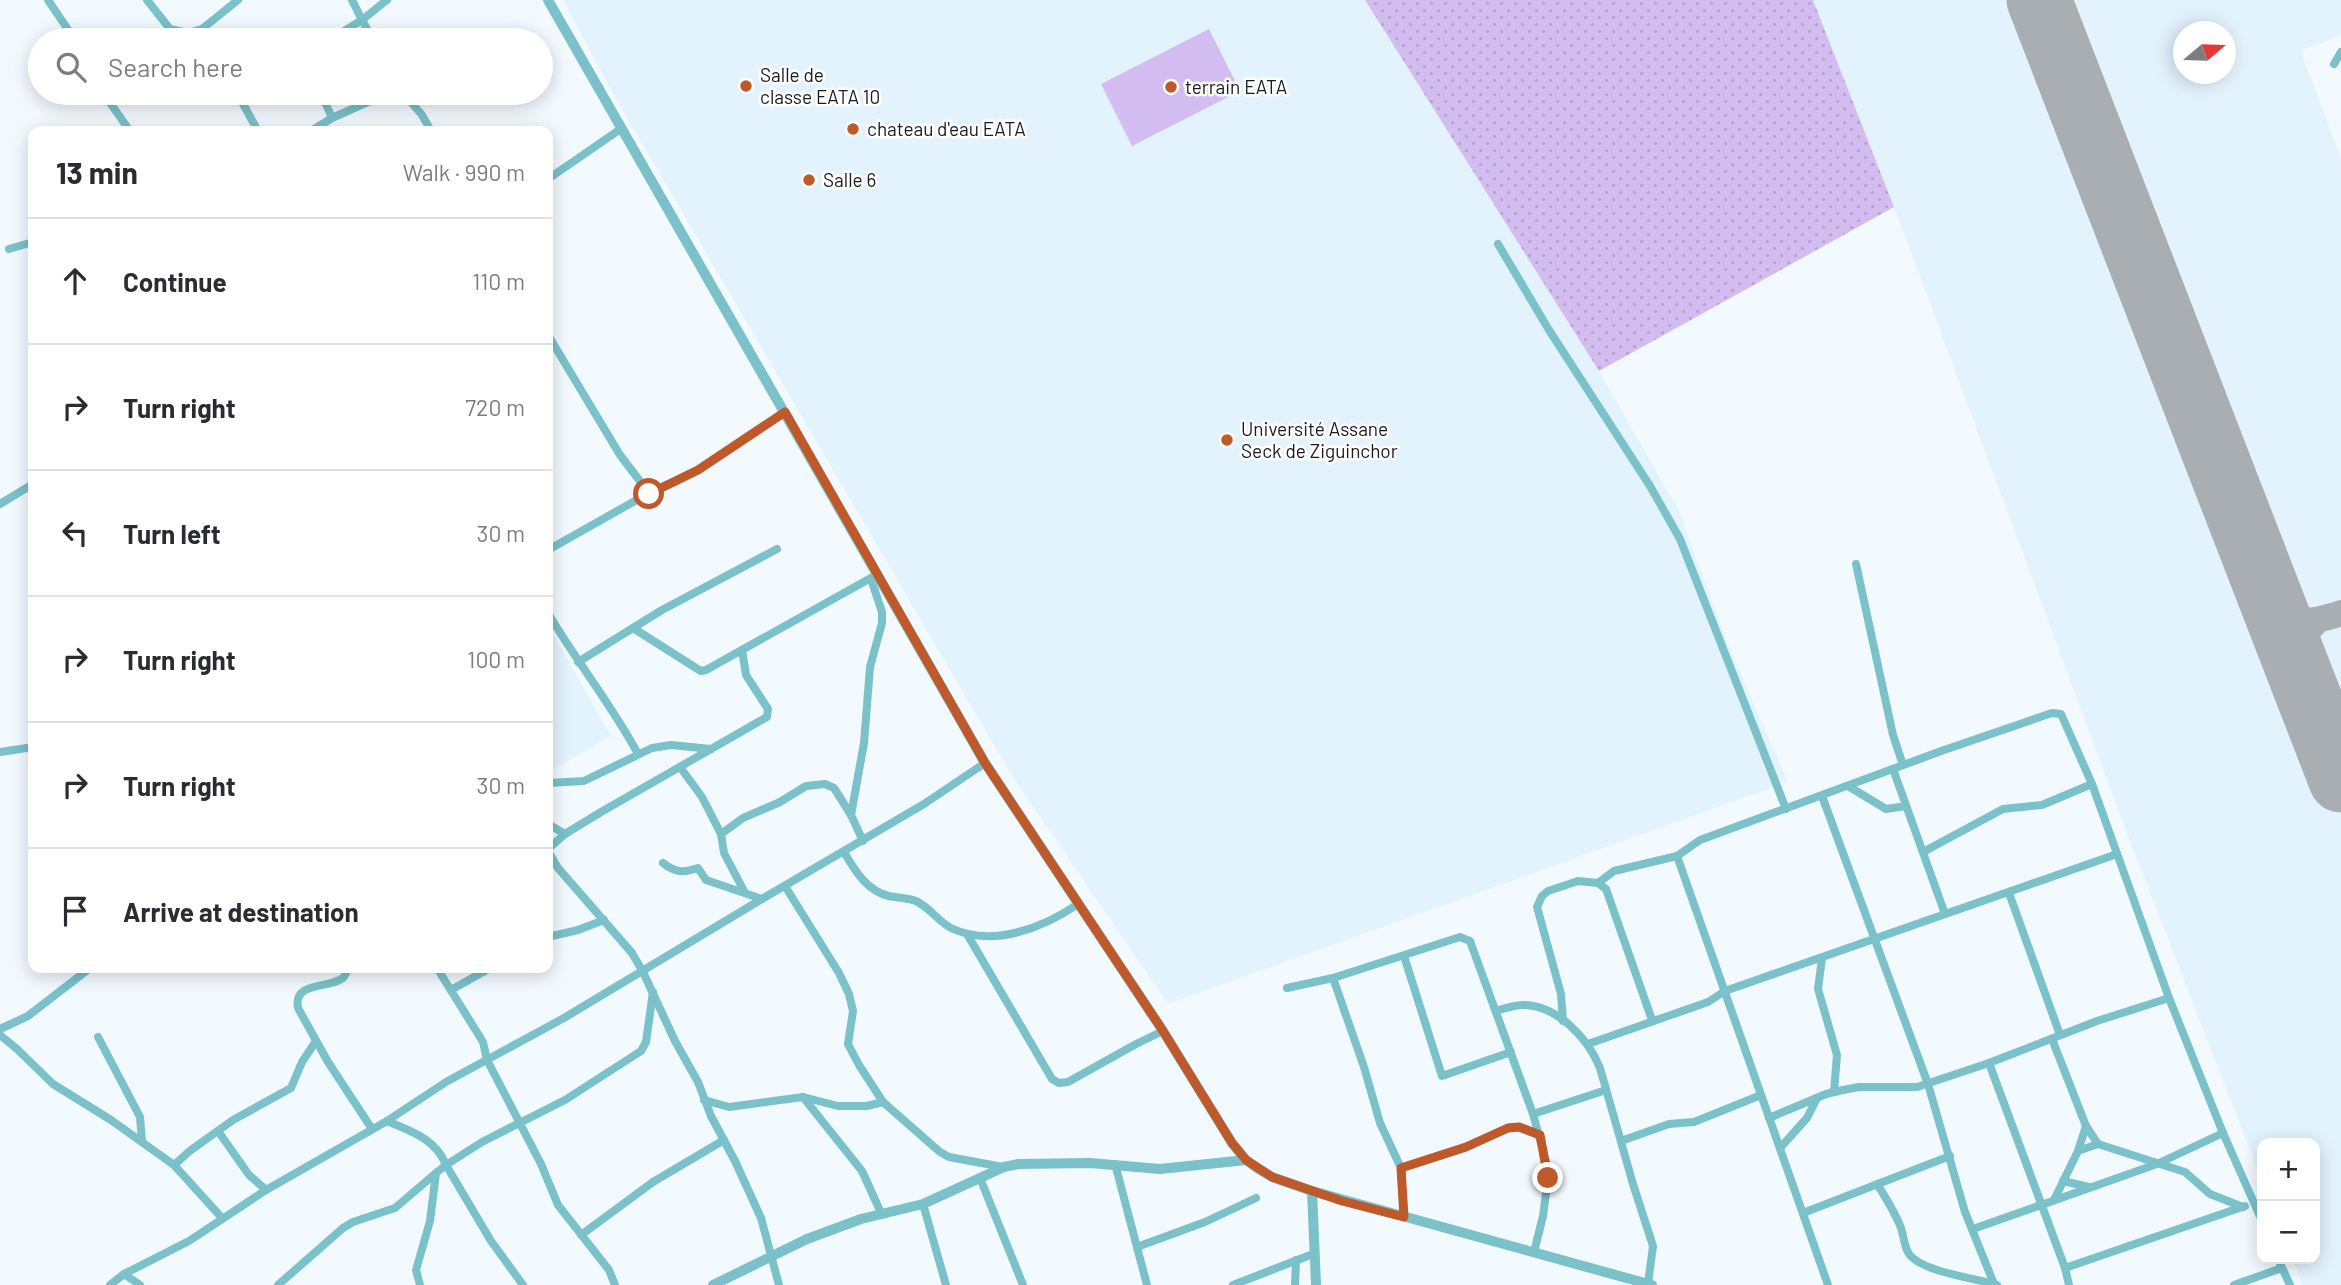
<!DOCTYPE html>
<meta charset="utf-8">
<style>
:root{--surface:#fff;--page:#f2f2f3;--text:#2b2b33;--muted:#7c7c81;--line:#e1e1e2}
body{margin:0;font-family:Barlow,sans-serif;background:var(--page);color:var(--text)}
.controls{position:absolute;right:21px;bottom:21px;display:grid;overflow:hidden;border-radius:14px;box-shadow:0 4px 18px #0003}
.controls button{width:63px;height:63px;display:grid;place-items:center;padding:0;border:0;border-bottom:2px solid var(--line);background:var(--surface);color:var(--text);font:35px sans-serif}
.compass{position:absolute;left:2173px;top:21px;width:63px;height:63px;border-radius:50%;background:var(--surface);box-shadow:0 4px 18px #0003;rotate:71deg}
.stop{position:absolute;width:21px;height:21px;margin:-16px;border:5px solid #bf592a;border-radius:50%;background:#fff}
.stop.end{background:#bf592a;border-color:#fff;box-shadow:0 2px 7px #0008}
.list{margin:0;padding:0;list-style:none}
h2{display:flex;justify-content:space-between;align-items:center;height:91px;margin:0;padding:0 28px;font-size:30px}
h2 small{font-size:23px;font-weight:400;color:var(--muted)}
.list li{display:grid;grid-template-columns:46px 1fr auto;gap:21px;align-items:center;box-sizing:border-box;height:126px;padding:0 28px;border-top:2px solid var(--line)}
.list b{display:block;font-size:26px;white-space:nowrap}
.list em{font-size:23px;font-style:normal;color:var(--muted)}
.icon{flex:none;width:38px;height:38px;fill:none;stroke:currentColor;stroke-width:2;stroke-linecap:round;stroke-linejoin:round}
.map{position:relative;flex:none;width:2341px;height:1285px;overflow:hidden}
.search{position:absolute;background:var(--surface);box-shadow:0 4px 18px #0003;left:28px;top:28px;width:525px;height:77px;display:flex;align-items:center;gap:18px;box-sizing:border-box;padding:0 24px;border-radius:38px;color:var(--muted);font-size:26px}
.panel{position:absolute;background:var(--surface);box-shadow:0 4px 18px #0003;left:28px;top:126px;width:525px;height:847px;border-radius:14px}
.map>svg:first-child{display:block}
.built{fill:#e3f3fe;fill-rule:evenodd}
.grass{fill:url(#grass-dots)}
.park{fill:#d3bcf0}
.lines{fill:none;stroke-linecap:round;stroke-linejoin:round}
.taxiway{stroke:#a8aeb2;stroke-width:26}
.runway{stroke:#a8aeb2;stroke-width:65}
.minor{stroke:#7ac1ca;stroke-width:8}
.tertiary{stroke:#7ac1ca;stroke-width:10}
.route{stroke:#bf592a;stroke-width:9}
.poi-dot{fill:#bf592a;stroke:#fff;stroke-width:2.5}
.labels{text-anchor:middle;stroke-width:5;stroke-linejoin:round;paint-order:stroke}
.poi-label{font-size:19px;fill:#191b1e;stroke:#fff;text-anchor:start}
</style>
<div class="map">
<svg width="2341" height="1285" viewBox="0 0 2341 1285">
<defs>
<pattern id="grass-dots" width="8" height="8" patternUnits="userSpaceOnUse" patternTransform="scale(1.75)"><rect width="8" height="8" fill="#d3bcf0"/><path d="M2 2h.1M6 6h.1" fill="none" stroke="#b5a1cd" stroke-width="1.8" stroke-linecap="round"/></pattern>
</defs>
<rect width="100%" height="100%" fill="#f3faff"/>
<g class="built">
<path d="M563 0H1365L1599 371 1678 509 1730 649 1788 782 1168 1004 1012 776 613 94Z"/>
<path d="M1813 0H2341V35L2301 51 2341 158V1285H2303L2293 1259H2315V1143H2262V1181L2125 828 1894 207ZM2184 32H2226V74H2184Z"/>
<path d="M548 625 611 736 548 773Z"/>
</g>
<path class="grass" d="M1365 0H1813L1894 207 1599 371Z"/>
<path class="park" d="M1209 29 1240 91 1132 146 1101 84Z"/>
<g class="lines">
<g class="taxiway">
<path d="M2273 604C2298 626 2310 623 2341 613"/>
<path d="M2298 668C2296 647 2302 636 2317 621"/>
</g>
<path class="runway" d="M2039 0 2341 780"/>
<g class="minor">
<path d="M48 0 75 40"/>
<path d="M147 0 170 29 188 33 202 29"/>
<path d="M207 40 202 29 238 0"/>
<path d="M330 40 362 20 352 0"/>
<path d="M373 40 362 20 387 0"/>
<path d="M2334 64 2341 52"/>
<path d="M103 93 130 131"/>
<path d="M237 93 258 131"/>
<path d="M321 93 332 118"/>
<path d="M403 93 422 115 431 131"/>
<path d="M311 131 332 118 388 93"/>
<path d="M548 179 622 128"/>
<path d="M1498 244 1549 330 1650 486 1680 539 1786 809"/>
<path d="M9 249 33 242"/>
<path d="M548 335 620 455 649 493"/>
<path d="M0 504 33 484"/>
<path d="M548 550 649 493 698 470 785 412"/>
<path d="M1856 564 1893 735 1903 765"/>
<path d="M548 613C576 661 612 705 638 754"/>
<path d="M633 628 696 668 701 671 706 670 878 574"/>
<path d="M578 662 662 610 777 549"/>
<path d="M0 752 33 747"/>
<path d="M680 767 702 797 721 834"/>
<path d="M1893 769 1945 914"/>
<path d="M548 783 584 781 652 748 671 745 711 749"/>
<path d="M1848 786 1886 809 1906 806"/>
<path d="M1822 796 1928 1084 1965 1212 1994 1284"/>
<path d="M548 824 565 834"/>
<path d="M863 841 851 815 864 743 870 667 882 623V612L871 579"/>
<path d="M548 849 565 834 601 812 767 717 768 709 746 675 742 650"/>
<path d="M548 851 558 868 632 953 643 972 675 1041 698 1082 711 1116 735 1161 761 1218 779 1285"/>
<path d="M844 852C855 871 867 891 889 896 898 898 908 898 916 901 929 907 938 921 951 928 992 948 1043 928 1078 904"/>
<path d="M1923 852 2003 809 2042 805 2092 784"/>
<path d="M1677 856 1828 1285"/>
<path d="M663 863C676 873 683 873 698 868L706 880 762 899 924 804 985 763"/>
<path d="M1598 883 1614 871 1677 856 1700 840 1944 750 2052 713 2061 714 2092 784 2169 998 2223 1133 2262 1221"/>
<path d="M785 886 839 973 849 994 853 1011 848 1044 859 1065 883 1102 940 1152 949 1157 1003 1167"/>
<path d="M744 891 724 853 721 834 743 818 780 802 806 786 825 784 834 788 851 815"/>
<path d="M2009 893 2060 1035"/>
<path d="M967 934 1052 1079 1059 1083 1068 1082 1136 1044 1163 1031"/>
<path d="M548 937 578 930 604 920"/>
<path d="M1404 956 1442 1076 1511 1052"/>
<path d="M1822 958 1818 989 1837 1055 1834 1092"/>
<path d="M349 968C348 969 344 977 343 978 329 989 293 981 298 1008L328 1062 372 1129"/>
<path d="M437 968 483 1042 487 1060 541 1164 558 1205 609 1270 615 1285"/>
<path d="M1333 978 1364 1067 1380 1123 1401 1168 1404 1217"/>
<path d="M1287 988 1333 978 1460 937 1470 941 1533 1114 1547 1165 1548 1178 1543 1216 1534 1252"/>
<path d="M451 990 490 968"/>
<path d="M1496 1011C1505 1008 1514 1005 1523 1005 1557 1005 1588 1038 1600 1068L1633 1184 1653 1246 1648 1284"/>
<path d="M1563 1021 1561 994 1537 907 1542 896 1548 891 1578 881 1598 883 1606 889 1652 1020"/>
<path d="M0 1029 28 1016 90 968"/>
<path d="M0 1035 17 1049 53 1084 111 1120 174 1165 222 1218"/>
<path d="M98 1037 140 1117 142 1141"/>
<path d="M2052 1039 2086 1126 2098 1144 2185 1172 2210 1194 2243 1207"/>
<path d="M1588 1044 1708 1002 1725 991 2117 854"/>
<path d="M1989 1063 2065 1268 2069 1285"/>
<path d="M803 1097 862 1171 882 1215"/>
<path d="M704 1100 729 1107 803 1097 838 1106H867L883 1102"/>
<path d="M1533 1114 1606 1090"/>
<path d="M1769 1118 1826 1094 1843 1090 1859 1087H1917L1989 1063 2097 1021 2169 998"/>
<path d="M387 1121C411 1131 436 1139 446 1165L482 1142 565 1100 641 1051 646 1042 653 992"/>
<path d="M218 1131 249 1175 266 1190"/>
<path d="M1621 1141 1669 1124 1694 1122 1761 1095"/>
<path d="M1780 1148 1807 1118 1817 1098"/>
<path d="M2078 1151 2098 1144"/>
<path d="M1115 1164 1147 1285"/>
<path d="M174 1165 191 1150 233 1120 291 1088 302 1062 316 1041"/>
<path d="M1401 1168 1466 1147 1508 1128 1519 1127 1540 1135"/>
<path d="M980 1178 1023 1285"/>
<path d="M2063 1181 2089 1187"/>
<path d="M1877 1184C1886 1198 1895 1212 1901 1228 1904 1237 1904 1246 1909 1254 1922 1272 1975 1278 1997 1285"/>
<path d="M2054 1200 2078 1151 2086 1126"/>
<path d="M923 1204 946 1285"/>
<path d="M1803 1213 1950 1156"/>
<path d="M1973 1229 2157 1164 2223 1133"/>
<path d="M581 1235 653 1182 724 1140"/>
<path d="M1137 1247 1205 1222 1256 1198"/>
<path d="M2278 1259 2290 1285"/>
<path d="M2065 1268 2245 1206"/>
<path d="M124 1274 140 1285"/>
<path d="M110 1285 124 1274 189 1241 266 1190 387 1121 446 1082 564 1018 762 899"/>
<path d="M278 1285 343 1228 353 1222 395 1208 436 1173"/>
<path d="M420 1285 416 1270 430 1221 436 1173 446 1165 491 1241 523 1285"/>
<path d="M1233 1285 1313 1254"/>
<path d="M1295 1285 1296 1260"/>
<path d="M2234 1285 2282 1268"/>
</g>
<g class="tertiary">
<path d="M548 0 985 763 1163 1031 1232 1143 1246 1160 1257 1168 1272 1177 1312 1191 1652 1285"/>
<path d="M1312 1191 1316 1285"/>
<path d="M713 1285 807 1239 861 1219 923 1204 1004 1167 1019 1164 1090 1163 1160 1169 1246 1160"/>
</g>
</g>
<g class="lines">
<path class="route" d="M649 494 698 470 785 412 985 763 1163 1031 1232 1143 1246 1160 1272 1177 1342 1201 1404 1217 1401 1168 1466 1147 1508 1128 1519 1127 1540 1135 1548 1178"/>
</g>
<g class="poi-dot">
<circle cx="746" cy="86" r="7"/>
<circle cx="1171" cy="87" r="7"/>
<circle cx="853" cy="129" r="7"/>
<circle cx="809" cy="180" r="7"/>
<circle cx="1227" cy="440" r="7"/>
</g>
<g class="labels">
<g class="poi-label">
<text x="760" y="82">Salle de<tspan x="760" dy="22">classe EATA 10</tspan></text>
<text x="1185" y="94">terrain EATA</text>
<text x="867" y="136">chateau d'eau EATA</text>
<text x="823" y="187">Salle 6</text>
<text x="1241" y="436">Université Assane<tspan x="1241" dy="22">Seck de Ziguinchor</tspan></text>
</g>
</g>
</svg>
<div class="controls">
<button>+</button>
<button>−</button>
</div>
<svg class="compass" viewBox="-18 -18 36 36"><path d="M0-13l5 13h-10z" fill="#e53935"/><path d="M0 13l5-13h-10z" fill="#7c7c81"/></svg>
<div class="stop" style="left:649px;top:494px"></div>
<div class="stop end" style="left:1548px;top:1178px"></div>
<div class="search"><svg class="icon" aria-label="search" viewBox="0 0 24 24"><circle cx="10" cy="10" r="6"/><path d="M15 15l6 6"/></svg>Search here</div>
<section class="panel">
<h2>13 min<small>Walk · 990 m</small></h2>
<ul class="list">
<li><svg class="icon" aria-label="ahead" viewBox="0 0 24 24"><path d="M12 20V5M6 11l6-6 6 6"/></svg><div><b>Continue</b></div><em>110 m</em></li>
<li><svg class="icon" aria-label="right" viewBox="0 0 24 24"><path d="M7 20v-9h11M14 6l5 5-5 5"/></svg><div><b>Turn right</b></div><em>720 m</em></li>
<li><svg class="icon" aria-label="left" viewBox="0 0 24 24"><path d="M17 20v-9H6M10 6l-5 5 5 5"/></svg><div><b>Turn left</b></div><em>30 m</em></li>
<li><svg class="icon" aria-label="right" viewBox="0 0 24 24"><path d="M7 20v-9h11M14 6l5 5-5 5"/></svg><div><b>Turn right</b></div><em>100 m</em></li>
<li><svg class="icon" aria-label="right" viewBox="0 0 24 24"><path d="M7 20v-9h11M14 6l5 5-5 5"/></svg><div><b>Turn right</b></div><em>30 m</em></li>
<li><svg class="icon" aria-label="arrive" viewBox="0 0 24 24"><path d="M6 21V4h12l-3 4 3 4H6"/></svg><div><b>Arrive at destination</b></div></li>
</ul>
</section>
</div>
